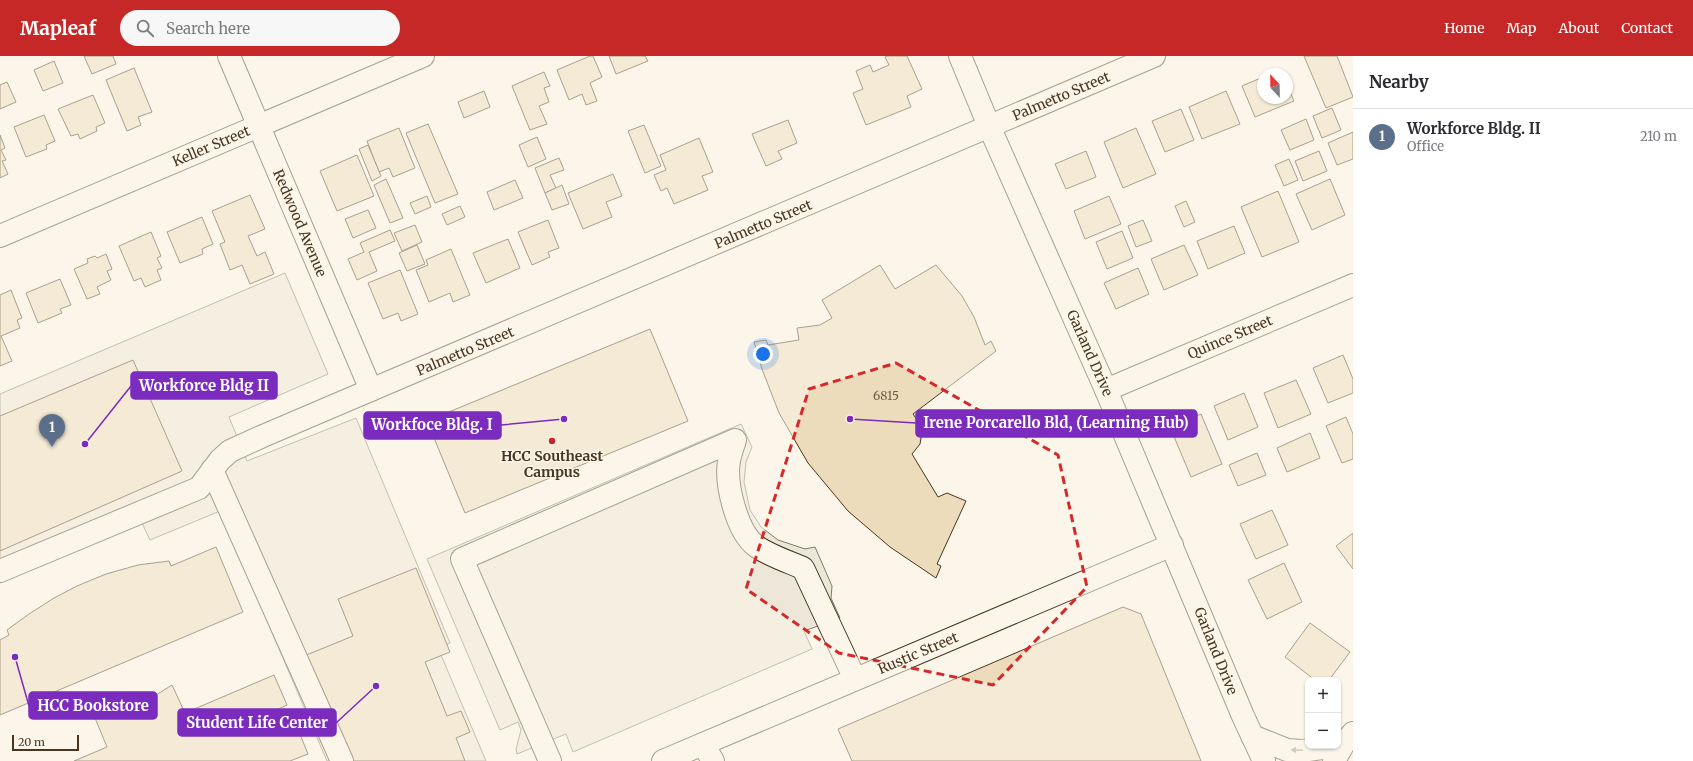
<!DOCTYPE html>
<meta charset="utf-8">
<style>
:root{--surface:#fff;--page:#f7f7f7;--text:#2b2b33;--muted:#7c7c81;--line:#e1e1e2;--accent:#c62828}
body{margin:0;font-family:Merriweather,serif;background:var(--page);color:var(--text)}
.controls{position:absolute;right:12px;bottom:12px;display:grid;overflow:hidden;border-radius:8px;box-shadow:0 1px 3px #0004}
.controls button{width:36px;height:36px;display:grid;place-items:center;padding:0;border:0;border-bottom:1px solid var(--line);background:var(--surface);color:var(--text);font:20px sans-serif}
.compass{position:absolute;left:1257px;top:12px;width:36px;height:36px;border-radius:50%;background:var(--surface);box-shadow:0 1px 3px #0004;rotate:338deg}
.scale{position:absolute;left:12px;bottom:10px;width:67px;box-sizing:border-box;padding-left:4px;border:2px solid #4a3520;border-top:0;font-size:11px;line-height:14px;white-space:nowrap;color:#4a3520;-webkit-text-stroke:3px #fbf6e9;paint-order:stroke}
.you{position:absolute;left:763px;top:298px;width:14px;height:14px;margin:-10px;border:3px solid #fff;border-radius:50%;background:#1a73e8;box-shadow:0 0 0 6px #1a73e833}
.badge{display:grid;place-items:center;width:26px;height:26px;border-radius:50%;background:var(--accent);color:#fff;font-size:13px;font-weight:700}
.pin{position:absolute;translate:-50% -33px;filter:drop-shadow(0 1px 2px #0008)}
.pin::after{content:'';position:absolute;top:21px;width:14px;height:12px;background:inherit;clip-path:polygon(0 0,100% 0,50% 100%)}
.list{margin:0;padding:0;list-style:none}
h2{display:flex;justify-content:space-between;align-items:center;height:52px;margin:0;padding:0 16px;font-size:17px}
h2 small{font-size:13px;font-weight:400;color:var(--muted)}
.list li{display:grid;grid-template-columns:26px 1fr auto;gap:12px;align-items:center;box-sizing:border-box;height:56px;padding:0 16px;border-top:1px solid var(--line)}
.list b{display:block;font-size:15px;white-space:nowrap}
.list p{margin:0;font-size:13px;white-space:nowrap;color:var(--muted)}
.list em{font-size:13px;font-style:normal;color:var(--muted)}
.icon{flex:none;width:22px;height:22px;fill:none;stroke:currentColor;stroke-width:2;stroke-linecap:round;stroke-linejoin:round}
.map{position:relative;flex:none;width:1353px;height:705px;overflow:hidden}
header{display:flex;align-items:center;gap:24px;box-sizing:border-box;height:56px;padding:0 20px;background:var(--accent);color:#fff}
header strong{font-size:19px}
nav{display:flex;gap:22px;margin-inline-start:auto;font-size:14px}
.search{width:280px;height:36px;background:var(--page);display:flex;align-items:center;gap:10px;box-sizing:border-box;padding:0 14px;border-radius:22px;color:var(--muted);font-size:15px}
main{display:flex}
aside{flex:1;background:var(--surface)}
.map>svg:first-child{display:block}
.parking{fill:#ede7d9;stroke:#887966}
.building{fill:#ecdcbc;stroke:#4a3520}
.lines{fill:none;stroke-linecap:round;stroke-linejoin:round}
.minor-casing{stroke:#4a3520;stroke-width:24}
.major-casing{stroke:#4a3520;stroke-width:24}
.minor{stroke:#fbf6e9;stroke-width:22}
.major{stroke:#fbf6e9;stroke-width:22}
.oneway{fill:#a29684}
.marked{fill:none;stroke:#d62828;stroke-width:3;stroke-dasharray:8 5;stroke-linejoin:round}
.poi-dot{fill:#c62828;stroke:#fbf6e9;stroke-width:1.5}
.labels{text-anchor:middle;stroke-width:3;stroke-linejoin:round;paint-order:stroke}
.number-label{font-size:12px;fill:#725f47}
.street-label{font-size:14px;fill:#4a3520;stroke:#fbf6e9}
.poi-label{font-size:14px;font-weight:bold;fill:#4a3520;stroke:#fbf6e9}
.leader{fill:none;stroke:#7b2cbf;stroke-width:1.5}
.callout-dot{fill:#7b2cbf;stroke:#fbf6e9;stroke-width:1.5}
.callout{fill:#7b2cbf;stroke:#7b2cbf;stroke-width:1.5}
.callout-label{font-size:15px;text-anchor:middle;font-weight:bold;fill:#fff}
</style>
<header>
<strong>Mapleaf</strong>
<div class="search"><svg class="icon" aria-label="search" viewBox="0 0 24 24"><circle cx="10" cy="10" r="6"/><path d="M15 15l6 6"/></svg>Search here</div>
<nav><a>Home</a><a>Map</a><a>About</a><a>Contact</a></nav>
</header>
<main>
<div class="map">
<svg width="1353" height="705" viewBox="0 0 1353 705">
<rect width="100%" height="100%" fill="#fbf6e9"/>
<g class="parking">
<path d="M285 217 328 318 229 361 247 405 356 362 450 587 438 592 486 705H327L220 455 150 484 142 467 0 527V338Z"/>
<path d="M741 368 752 391 746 406 744 426 750 454 761 471 778 484 805 493 815 491 832 530 831 542 840 562 804 575 812 593 573 696 566 678 517 698 516 693 521 674 518 666 500 674 427 503Z"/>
</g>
<g class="building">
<path d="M84 0H113L116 8 92 18Z"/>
<path d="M590 0H593L602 21 590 27 597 45 586 49 582 38 569 44 557 14Z"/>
<path d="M609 0H645L648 5 616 18Z"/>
<path d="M907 0 922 33 907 40 911 51 866 69 853 37 863 33 856 15 870 9 873 16 889 9 885 1 887 0Z"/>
<path d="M1304 0H1337L1353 41 1326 52Z"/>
<path d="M54 5 63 27 43 35 34 14Z"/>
<path d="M134 12 152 56 138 61 141 69 127 75 106 24Z"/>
<path d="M1281 14 1283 18H1270Z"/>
<path d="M544 16 550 30 544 32 549 46 539 50 547 68 530 74 512 30Z"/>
<path d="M1263 21V42H1287V29L1294 45 1255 61 1242 30Z"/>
<path d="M7 26 16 46 0 53V29Z"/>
<path d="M484 35 490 51 464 62 458 46Z"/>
<path d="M1226 35 1240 68 1202 83 1189 51Z"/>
<path d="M93 39 105 67 96 71 97 75 80 83 78 78 71 80 58 53Z"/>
<path d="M1332 52 1341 74 1322 82 1313 60Z"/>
<path d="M1181 53 1194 84 1165 96 1152 65Z"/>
<path d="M44 59 55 85 46 89 47 93 26 101 14 71Z"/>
<path d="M1306 63 1314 84 1290 94 1281 74Z"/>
<path d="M788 64 797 87 778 95 782 103 766 110 752 78Z"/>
<path d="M428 68 458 138 435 147 406 77Z"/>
<path d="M644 69 661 110 645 117 628 75Z"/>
<path d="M399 72 415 112 393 121 389 112 379 116 367 85Z"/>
<path d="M1136 72 1156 118 1123 132 1104 86Z"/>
<path d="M1353 76V103L1337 109 1328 87Z"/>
<path d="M0 79 5 92 1 94 6 104 2 105 8 118 0 122Z"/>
<path d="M537 81 546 103 528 111 519 89Z"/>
<path d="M699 82 713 116 702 120 708 134 674 148 667 132 661 135 654 119 666 114 660 99Z"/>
<path d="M368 89 381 120 372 125 359 93Z"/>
<path d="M1086 95 1096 121 1066 133 1055 108Z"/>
<path d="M1319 95 1327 115 1303 125 1295 105Z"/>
<path d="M357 99 374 140 337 155 320 115Z"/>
<path d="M559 102 564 114 550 119 556 132 545 137 535 112Z"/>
<path d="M1289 103 1298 124 1284 130 1275 109Z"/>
<path d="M613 118 622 140 606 146 612 161 583 173 568 137Z"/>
<path d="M386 123 403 162 390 167 374 129Z"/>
<path d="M1330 123 1345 159 1312 174 1296 138Z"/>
<path d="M515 124 523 142 494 154 487 136Z"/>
<path d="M562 129 569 148 552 154 545 137Z"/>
<path d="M1278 135 1299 186 1262 201 1241 151Z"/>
<path d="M250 139 265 173 248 180 257 200 265 196 274 218 250 228 242 209 230 214 220 188 225 186 212 155Z"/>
<path d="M427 140 431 151 415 158 410 147Z"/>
<path d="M1109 140 1121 168 1085 183 1074 155Z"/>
<path d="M1186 145 1195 166 1184 171 1175 150Z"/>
<path d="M460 150 465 161 447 169 442 158Z"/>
<path d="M368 154 376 172 353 182 345 163Z"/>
<path d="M202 161 213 188 202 193 203 198 180 207 167 176Z"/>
<path d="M548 164 559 192 548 196 550 201 532 209 518 176Z"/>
<path d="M1143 164 1152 185 1136 191 1128 170Z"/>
<path d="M415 169 422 186 402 195 394 177Z"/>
<path d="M1234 170 1245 197 1208 213 1197 185Z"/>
<path d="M390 174 395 185 369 196 377 215 357 224 348 203 364 196 360 187Z"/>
<path d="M1122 175 1133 202 1107 213 1096 186Z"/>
<path d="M151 176 161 200 157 202 162 212 157 214 161 224 145 231 141 222 134 225 119 190Z"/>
<path d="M508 183 520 212 486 227 473 197Z"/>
<path d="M417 189 425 208 407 215 399 197Z"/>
<path d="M1184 189 1198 219 1164 234 1151 203Z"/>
<path d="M451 193 470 239 453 246 450 237 429 246 416 214 428 209 426 204Z"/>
<path d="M106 198 112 213 107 215 111 224 97 231 100 238 87 243 74 213 88 207 87 203 95 200 97 202Z"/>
<path d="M880 209 895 233 936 209 962 240 974 261 985 289 991 285 996 295 913 358 920 368 922 376 920 388 912 398 938 441 947 437 966 445 937 508 941 510 936 522 890 491 848 455 808 407 779 357 762 313 754 286 766 284 768 289 799 284 797 272 820 269 832 262 822 244Z"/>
<path d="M1138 212 1149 238 1116 253 1104 227Z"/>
<path d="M400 214 418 258 401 265 398 257 383 263 368 227Z"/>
<path d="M60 223 71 249 60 253 62 257 38 267 26 237Z"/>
<path d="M11 234 22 262 17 264 20 272 1 280 12 305 0 310V239Z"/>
<path d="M650 273 688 365 465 457 427 365Z"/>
<path d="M1343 299 1353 323V337L1328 347 1313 312Z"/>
<path d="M133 304 182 415 0 495V360Z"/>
<path d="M1296 324 1311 358 1278 372 1264 337Z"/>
<path d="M1244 337 1258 371 1228 384 1214 350Z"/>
<path d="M1201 358 1222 408 1191 421 1170 371Z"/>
<path d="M1346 361 1353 378V403L1342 407 1326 370Z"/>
<path d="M1310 377 1320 402 1287 416 1277 392Z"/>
<path d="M1257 397 1266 419 1238 430 1229 409Z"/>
<path d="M1272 454 1288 489 1256 503 1240 468Z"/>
<path d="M1353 477V513L1336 490Z"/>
<path d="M216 491 243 556 0 659V584L9 579 7 574 29 558 54 542 77 530 106 518 138 509 169 505 171 510Z"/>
<path d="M1284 507 1302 546 1267 563 1248 524Z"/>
<path d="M416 512 450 596 425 606 447 660 461 655 470 676 456 682 465 705H347L304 600 353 580 338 543Z"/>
<path d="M1123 551 1141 558 1201 705H852L838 673Z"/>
<path d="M1310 567 1350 596 1329 624H1315L1285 601Z"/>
<path d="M274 619 287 649 268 658 280 664 277 673 295 666 308 698 290 705H74L107 691 95 662 126 654 145 646 172 629 185 657Z"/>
</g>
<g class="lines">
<g class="minor-casing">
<g id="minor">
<path d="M229 0 371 334"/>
<path d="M0 180 423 0"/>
<path d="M1106 334 1353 229"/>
<path d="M212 414 342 705"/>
<path d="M0 515 199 432 220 404 230 395 263 380 1154 0"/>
<path d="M703 688 713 705"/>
<path d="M550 705 462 503 735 384C733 391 730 398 729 405 725 428 737 476 756 490 768 499 789 506 803 512L855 623"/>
<path d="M663 705 1172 489"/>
<path d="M1334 705 1343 689 1353 677"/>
</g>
</g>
<g class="major-casing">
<g id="major">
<path d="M960 0 989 70 1106 334 1243 660 1264 705"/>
<path d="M1252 680 1287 694 1302 695 1336 690"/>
</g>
</g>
<use href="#minor" class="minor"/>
<use href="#major" class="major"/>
</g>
<defs><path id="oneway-solid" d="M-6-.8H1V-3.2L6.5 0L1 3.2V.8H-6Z"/></defs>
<use class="oneway" href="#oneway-solid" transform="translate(1297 694) rotate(-178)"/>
<path d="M0 0H1353V705H0ZM896 307 1058 399 1087 531 993 629 839 597 746 533 809 333Z" fill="#fbf6e9" fill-opacity=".55" fill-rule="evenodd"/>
<path class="marked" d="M896 307 1058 399 1087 531 993 629 839 597 746 533 809 333Z"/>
<circle class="poi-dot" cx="552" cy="385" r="4"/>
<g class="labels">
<g class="number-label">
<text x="886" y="344">6815</text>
</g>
<g class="street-label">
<text transform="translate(1061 40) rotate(-23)" y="5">Palmetto Street</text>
<text transform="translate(211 90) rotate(-23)" y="5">Keller Street</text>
<text transform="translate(300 167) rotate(67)" y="5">Redwood Avenue</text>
<text transform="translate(763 168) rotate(-23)" y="5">Palmetto Street</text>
<text transform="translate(1230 281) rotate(-23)" y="5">Quince Street</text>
<text transform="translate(465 295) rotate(-23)" y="5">Palmetto Street</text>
<text transform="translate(1090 297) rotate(66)" y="5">Garland Drive</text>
<text transform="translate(1216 595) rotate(68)" y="5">Garland Drive</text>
<text transform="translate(918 597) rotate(-23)" y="5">Rustic Street</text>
</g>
<g class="poi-label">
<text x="552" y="405">HCC Southeast<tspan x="552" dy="16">Campus</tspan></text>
</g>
</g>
<path class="leader" d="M85 388L131 330M850 363L916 367M564 363L501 369M15 601L29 650M376 630L336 667"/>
<g class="callout-dot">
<circle cx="85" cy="388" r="4"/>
<circle cx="850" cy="363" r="4"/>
<circle cx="564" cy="363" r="4"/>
<circle cx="15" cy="601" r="4"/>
<circle cx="376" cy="630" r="4"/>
</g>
<g class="callout">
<rect x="131" y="316" width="146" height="27" rx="4"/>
<rect x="916" y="354" width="281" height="27" rx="4"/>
<rect x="364" y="356" width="137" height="27" rx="4"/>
<rect x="29" y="636" width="128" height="27" rx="4"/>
<rect x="178" y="653" width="158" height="27" rx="4"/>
</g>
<g class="callout-label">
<text x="204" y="335">Workforce Bldg II</text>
<text x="1056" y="372">Irene Porcarello Bld, (Learning Hub)</text>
<text x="432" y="374">Workfoce Bldg. I</text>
<text x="93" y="655">HCC Bookstore</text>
<text x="257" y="672">Student Life Center</text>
</g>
</svg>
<div class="controls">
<button>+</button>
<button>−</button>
</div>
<svg class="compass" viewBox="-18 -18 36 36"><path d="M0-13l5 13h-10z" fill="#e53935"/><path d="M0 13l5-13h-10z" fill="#7c7c81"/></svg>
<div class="scale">20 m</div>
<div class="you"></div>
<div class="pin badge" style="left:52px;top:391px;background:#5c6f8a">1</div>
</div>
<aside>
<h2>Nearby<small></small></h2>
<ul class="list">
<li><span class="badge" style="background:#5c6f8a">1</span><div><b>Workforce Bldg. II</b><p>Office</p></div><em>210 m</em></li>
</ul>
</aside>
</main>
